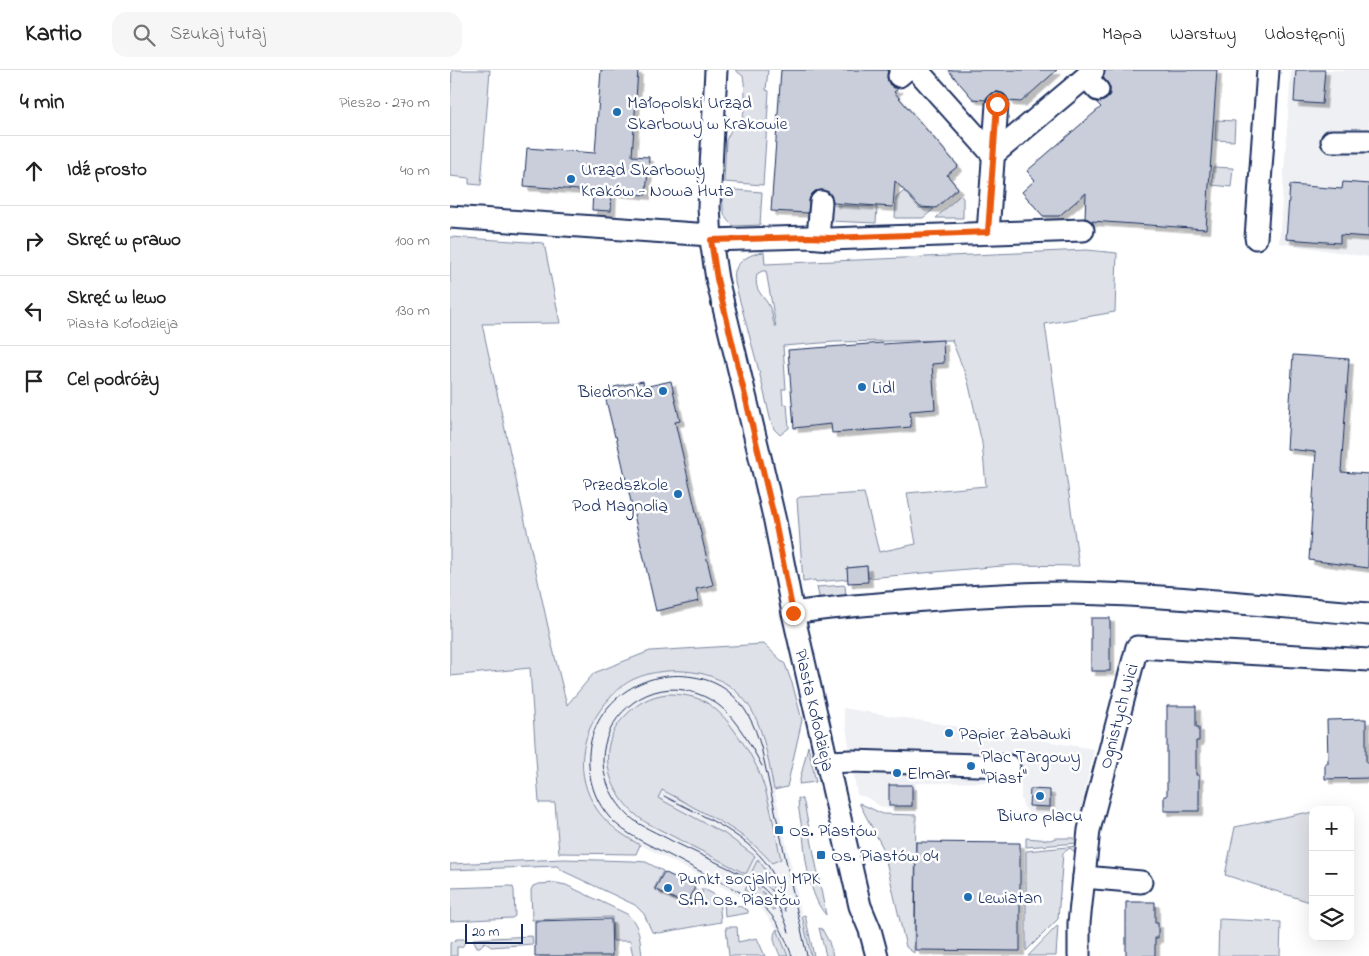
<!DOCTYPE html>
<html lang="pl">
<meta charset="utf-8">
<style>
:root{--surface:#fff;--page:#f6f6f6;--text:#222;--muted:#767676;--line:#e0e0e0}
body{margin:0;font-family:"Indie Flower",sans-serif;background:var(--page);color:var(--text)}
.controls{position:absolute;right:15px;bottom:15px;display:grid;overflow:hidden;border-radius:10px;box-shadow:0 5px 20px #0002}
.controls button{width:45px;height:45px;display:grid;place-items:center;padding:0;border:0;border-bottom:1px solid var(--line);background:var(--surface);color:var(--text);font:25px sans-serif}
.scale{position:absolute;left:15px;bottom:12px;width:58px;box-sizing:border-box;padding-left:5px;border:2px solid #1b2f5e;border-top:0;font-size:14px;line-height:18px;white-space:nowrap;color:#1b2f5e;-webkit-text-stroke:4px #fff;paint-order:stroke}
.stop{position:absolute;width:15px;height:15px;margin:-11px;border:4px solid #ea580c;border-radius:50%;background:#fff}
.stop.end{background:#ea580c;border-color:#fff;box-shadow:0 1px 5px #0008}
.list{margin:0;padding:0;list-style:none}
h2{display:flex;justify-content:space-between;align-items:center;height:65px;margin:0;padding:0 20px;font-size:21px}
h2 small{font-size:16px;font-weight:400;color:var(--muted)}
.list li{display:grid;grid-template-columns:32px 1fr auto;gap:15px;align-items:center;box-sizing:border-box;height:70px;padding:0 20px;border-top:1px solid var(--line)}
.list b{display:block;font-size:19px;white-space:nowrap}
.list p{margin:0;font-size:16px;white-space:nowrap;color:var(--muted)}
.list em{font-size:16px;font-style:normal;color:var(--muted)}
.icon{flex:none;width:28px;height:28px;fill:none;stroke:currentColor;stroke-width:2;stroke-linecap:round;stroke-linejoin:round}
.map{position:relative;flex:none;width:919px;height:886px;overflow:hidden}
header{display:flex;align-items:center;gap:30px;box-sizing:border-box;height:70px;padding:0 25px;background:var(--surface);border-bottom:1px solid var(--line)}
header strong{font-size:24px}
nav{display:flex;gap:28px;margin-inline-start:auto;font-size:18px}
.search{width:350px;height:45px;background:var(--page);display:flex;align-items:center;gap:12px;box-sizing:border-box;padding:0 18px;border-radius:15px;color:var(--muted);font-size:19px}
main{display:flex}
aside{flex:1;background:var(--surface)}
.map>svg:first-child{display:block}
.built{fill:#eff0f4}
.green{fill:#dee1e7;stroke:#7c88a2;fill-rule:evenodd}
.building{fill:#caceda;stroke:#1b2f5e;filter:url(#shadow)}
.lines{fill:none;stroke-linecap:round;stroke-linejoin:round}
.minor-casing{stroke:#1b2f5e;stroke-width:25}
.minor{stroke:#fff;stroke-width:21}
.tram{stroke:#1b2f5e;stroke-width:1}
.route{stroke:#ea580c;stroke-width:6}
.poi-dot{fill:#1f6fb2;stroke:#fff;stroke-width:2}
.labels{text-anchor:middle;stroke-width:5;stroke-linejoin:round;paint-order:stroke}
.poi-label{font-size:18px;fill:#1b2f5e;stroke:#fff;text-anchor:start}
.street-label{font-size:18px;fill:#1b2f5e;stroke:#fff}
</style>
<header>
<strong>Kartio</strong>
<div class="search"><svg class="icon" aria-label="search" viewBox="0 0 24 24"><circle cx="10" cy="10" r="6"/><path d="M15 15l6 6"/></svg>Szukaj tutaj</div>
<nav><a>Mapa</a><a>Warstwy</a><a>Udostępnij</a></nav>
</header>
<main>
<aside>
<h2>4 min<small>Pieszo · 270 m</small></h2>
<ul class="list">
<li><svg class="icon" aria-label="ahead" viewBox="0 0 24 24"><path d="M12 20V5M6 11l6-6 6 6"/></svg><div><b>Idź prosto</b></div><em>40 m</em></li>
<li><svg class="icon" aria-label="right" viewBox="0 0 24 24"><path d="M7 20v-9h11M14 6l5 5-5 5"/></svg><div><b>Skręć w prawo</b></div><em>100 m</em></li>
<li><svg class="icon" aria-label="left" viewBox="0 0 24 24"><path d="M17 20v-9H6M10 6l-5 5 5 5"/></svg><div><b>Skręć w lewo</b><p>Piasta Kołodzieja</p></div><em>130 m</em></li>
<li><svg class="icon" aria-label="arrive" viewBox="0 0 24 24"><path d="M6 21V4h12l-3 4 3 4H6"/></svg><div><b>Cel podróży</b></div></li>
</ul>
</aside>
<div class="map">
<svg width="919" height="886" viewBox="0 0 919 886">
<defs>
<filter id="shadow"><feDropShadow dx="4.5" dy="4.5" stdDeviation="0" flood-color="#0004"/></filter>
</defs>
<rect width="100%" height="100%" fill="#fff"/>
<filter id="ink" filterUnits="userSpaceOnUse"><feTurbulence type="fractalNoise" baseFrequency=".02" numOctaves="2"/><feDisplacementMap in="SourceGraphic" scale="10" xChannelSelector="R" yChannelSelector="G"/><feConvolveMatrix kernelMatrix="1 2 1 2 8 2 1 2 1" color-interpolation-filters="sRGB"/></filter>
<g filter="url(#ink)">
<g class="built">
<path d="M841 0H919V187L829 173Z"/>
<path d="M233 600 249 603 265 608 278 615 291 625 301 641 310 658 314 672 361 886H338L327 859 312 840 291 828 287 825 175 767 155 750 142 732 134 708 133 682 135 668 141 653 150 638 166 621 182 610 197 605 215 601Z"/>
<path d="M393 638 644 679 631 740 624 745 616 746 580 744 574 737 571 729V712L466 713V739H439L430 736 416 727 407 725Z"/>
</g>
<g class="green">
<path d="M2 0H40L31 115 19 114V108L0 106V30Z"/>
<path d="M285 0H318L316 20 319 21 313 115 274 112 276 70 282 58 290 56C296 40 296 23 293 6Z"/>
<path d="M766 50 785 51 784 71 765 70Z"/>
<path d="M763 97 783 98 781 117 762 115Z"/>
<path d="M273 119 312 122 310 155 284 156C270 148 273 132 273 119Z"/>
<path d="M454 121 469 138 484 139 473 148H445L446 128Z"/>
<path d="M510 125 513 128V148H486Z"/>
<path d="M380 135 427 137 426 153 379 151Z"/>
<path d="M0 167 94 173 110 253 32 254 102 575 117 635 144 603 200 581 314 574 335 594 343 616 352 650 337 717 324 720C318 690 313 647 290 625 278 612 260 604 243 602 223 599 202 601 184 609 175 613 166 621 160 628 133 657 123 697 143 733 154 753 171 764 190 775L186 784 109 783 105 733H89L80 598 0 606Z"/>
<path d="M637 180 667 183 665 242 595 254 629 496 563 495 418 508 417 496 397 498 398 509 366 512 365 510 353 512 347 429 350 427 414 423 429 482 466 474 457 423 536 416 532 373 518 311 502 271 503 270 384 272 333 276 336 319H332L333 335 337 334 339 358 330 365 324 359 321 352 309 301 285 213C285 209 284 204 285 201 289 189 303 183 314 182L315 194ZM312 201H316L326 257C322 252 323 244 320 238 317 230 309 224 307 217 306 213 306 208 307 204Z"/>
<path d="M395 515 396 527 370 531 367 517Z"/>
<path d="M217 624C230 624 246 626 257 633 268 640 277 650 284 660 295 675 306 692 312 710 321 735 325 763 331 789L322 793C301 768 272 752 243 737 233 731 222 725 212 720L208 728 275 764 305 786 296 804 197 753C160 730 141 679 176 645 188 633 200 626 217 624Z"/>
<path d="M358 676 366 712 349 714Z"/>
<path d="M348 728 352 729 354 733 376 845C359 826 355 788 353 763 351 752 348 740 348 728Z"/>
<path d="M409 733 433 744 466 745 464 883 456 877 433 778Z"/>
<path d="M854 743 863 744V833L775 805 785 757Z"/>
<path d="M576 768 600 770 606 768H623L628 773 576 777Z"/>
<path d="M628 776 627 784 620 778 613 783 608 849 576 881V781Z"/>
<path d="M113 789 182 791 196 792 213 801 204 819 234 835 237 831 243 834 247 828 250 829 253 821 251 820 252 818 269 827 271 852 209 863 202 862 194 844 185 835 113 801 107 796 0 800V794Z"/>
<path d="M308 789 317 802 326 825 317 816 300 805Z"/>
<path d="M299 812 315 824 325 839 323 840 311 829 295 820Z"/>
<path d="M88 814 106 813 116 815 177 844C190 855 190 869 192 886H183L180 871H163L162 847 82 850 81 820 83 816Z"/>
<path d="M60 816 63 817 64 821 65 846 62 848 0 851V818Z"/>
<path d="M274 829 298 840V843L275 847Z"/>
<path d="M355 845 364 886H361L352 846Z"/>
<path d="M769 849 831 852 830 886H768Z"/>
<path d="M608 855 606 886H578Z"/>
<path d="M276 857H287L288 872 307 868 315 886H279Z"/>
<path d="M369 858 372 859 379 872 383 886H376Z"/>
<path d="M327 859 338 886H330C327 877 320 867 327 859Z"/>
<path d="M82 866 83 874 41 877 35 872 30 877H27L23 869Z"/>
<path d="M7 869H17L12 877H7V886H0V873Z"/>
</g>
<g class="building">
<path d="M151 0H188L182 86 199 87 196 125 162 122 161 141 142 140 143 121 74 116 77 78 145 83Z"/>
<path d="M331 0H438L437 8 439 14 444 18H449L444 22 508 96 497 105 508 118 486 138 470 137 445 111 443 137 383 133 382 127 379 122 372 120 365 121 361 125 359 131 358 143 321 141Z"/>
<path d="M498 0H607L571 32 559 31 554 24 548 22 541 23 537 27 536 30 523 29Z"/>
<path d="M655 0H767L756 159 641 151 635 148 636 123 609 146H593L572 122 585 110 577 101 651 37 646 32H651L657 29 660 24V18L653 7Z"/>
<path d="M846 0H875L872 34 844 32Z"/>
<path d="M893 112 919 114V167L890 165V173L836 169 840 115 892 119Z"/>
<path d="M493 270 494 293 482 294 485 339 460 341 461 357 382 363 381 354 344 358 338 280 433 273V274Z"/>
<path d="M843 285 899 289 891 402 919 404 918 498 859 490 866 382 837 379Z"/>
<path d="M193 311 194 317 221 311 230 351 225 352 263 515 246 519 249 531 206 541 166 366 165 367 155 326 166 324 164 317Z"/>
<path d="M417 496 418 512 398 513 397 498Z"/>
<rect x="641" y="548" width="19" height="53"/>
<path d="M717 636H746V657H749V671H746V705H749V741H714V726H717Z"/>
<path d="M916 649V692H919V708L875 709V693H878L877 650Z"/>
<rect x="439" y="715" width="23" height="21"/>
<path d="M580 719 600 720V737L579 736Z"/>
<path d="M466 772 570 773V881L465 880Z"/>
<path d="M214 802 245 817 239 830 237 829 235 834 205 819Z"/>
<path d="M676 832H705V853H708V868H705V886H676Z"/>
<path d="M161 849 162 886H85V851Z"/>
</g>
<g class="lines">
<g class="minor-casing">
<g id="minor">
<path d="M266 0 259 137 261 170 267 209 310 387 325 451 343 543 410 836 420 860 427 886"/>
<path d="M467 0 543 85 643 1"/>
<path d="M449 6 456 0"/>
<path d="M636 7 648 20"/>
<path d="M882 71H919"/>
<path d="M0 147 260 165"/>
<path d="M538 163 547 34"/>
<path d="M368 167 371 132"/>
<path d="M806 168 818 0"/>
<path d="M261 170 358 167 380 169 633 160"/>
<path d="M343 543C379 537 415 535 452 532 508 527 565 523 621 523 721 525 820 536 919 544"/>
<path d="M378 692 401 691 559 696"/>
<path d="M634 807 691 812"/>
<path d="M629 886V853L639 760 687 577 919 590"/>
</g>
</g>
<use href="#minor" class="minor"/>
<g class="tram">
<path d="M312 696C302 677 288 652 271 637 260 628 248 623 234 620 193 613 153 648 153 690 153 711 164 732 179 746 191 757 208 763 222 771 247 783 272 795 297 807 320 820 331 836 339 862"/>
<path d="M214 726C250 745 303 766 323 804 329 815 332 828 335 841"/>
<path d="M342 886C333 862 326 845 305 830 277 815 249 801 221 786 200 775 177 766 160 748 147 733 140 716 139 696 135 638 189 597 244 607 257 609 269 614 279 622 296 636 305 656 311 677L357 886"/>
</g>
</g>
</g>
<g class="lines" filter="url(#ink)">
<path class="route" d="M343 543 325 451 267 209 261 170 358 167 380 168 538 162 547 34"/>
</g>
<g class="poi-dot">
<circle cx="167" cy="42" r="5"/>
<circle cx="121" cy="109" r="5"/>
<circle cx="412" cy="317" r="5"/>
<circle cx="213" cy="321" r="5"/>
<circle cx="228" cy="424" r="5"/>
<circle cx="499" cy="663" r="5"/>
<circle cx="521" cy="696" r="5"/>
<circle cx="447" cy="703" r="5"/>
<circle cx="590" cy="726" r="5"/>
<rect x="324" y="755" width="10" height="10" rx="2.5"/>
<rect x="366" y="780" width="10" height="10" rx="2.5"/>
<circle cx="218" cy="818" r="5"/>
<circle cx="518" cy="827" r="5"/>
</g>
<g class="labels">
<g class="poi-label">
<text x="177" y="38">Małopolski Urząd<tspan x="177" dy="21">Skarbowy w Krakowie</tspan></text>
<text x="131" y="105">Urząd Skarbowy<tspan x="131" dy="21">Kraków - Nowa Huta</tspan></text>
<text x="422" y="323">Lidl</text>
<text x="203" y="327" text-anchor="end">Biedronka</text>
<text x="218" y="420" text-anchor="end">Przedszkole<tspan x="218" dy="21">Pod Magnolią</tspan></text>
<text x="509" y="669">Papier Zabawki</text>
<text x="531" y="692">Plac Targowy<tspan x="531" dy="21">"Piast"</tspan></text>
<text x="457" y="709">Elmar</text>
<text x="590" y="751" text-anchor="middle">Biuro placu</text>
<text x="339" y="766">Os. Piastów</text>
<text x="381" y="791">Os. Piastów 04</text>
<text x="228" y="814">Punkt socjalny MPK<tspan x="228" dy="21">S.A. Os. Piastów</tspan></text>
<text x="528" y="833">Lewiatan</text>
</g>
<g class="street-label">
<text transform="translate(365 640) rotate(77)" y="6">Piasta Kołodzieja</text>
<text transform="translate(668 646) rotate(-75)" y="6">Ognistych Wici</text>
</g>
</g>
</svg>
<div class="controls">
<button>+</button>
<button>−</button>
<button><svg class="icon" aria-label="layers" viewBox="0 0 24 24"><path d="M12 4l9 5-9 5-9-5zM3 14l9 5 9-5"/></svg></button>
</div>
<div class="scale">20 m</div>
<div class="stop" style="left:547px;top:34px"></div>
<div class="stop end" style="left:343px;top:543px"></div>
</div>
</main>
